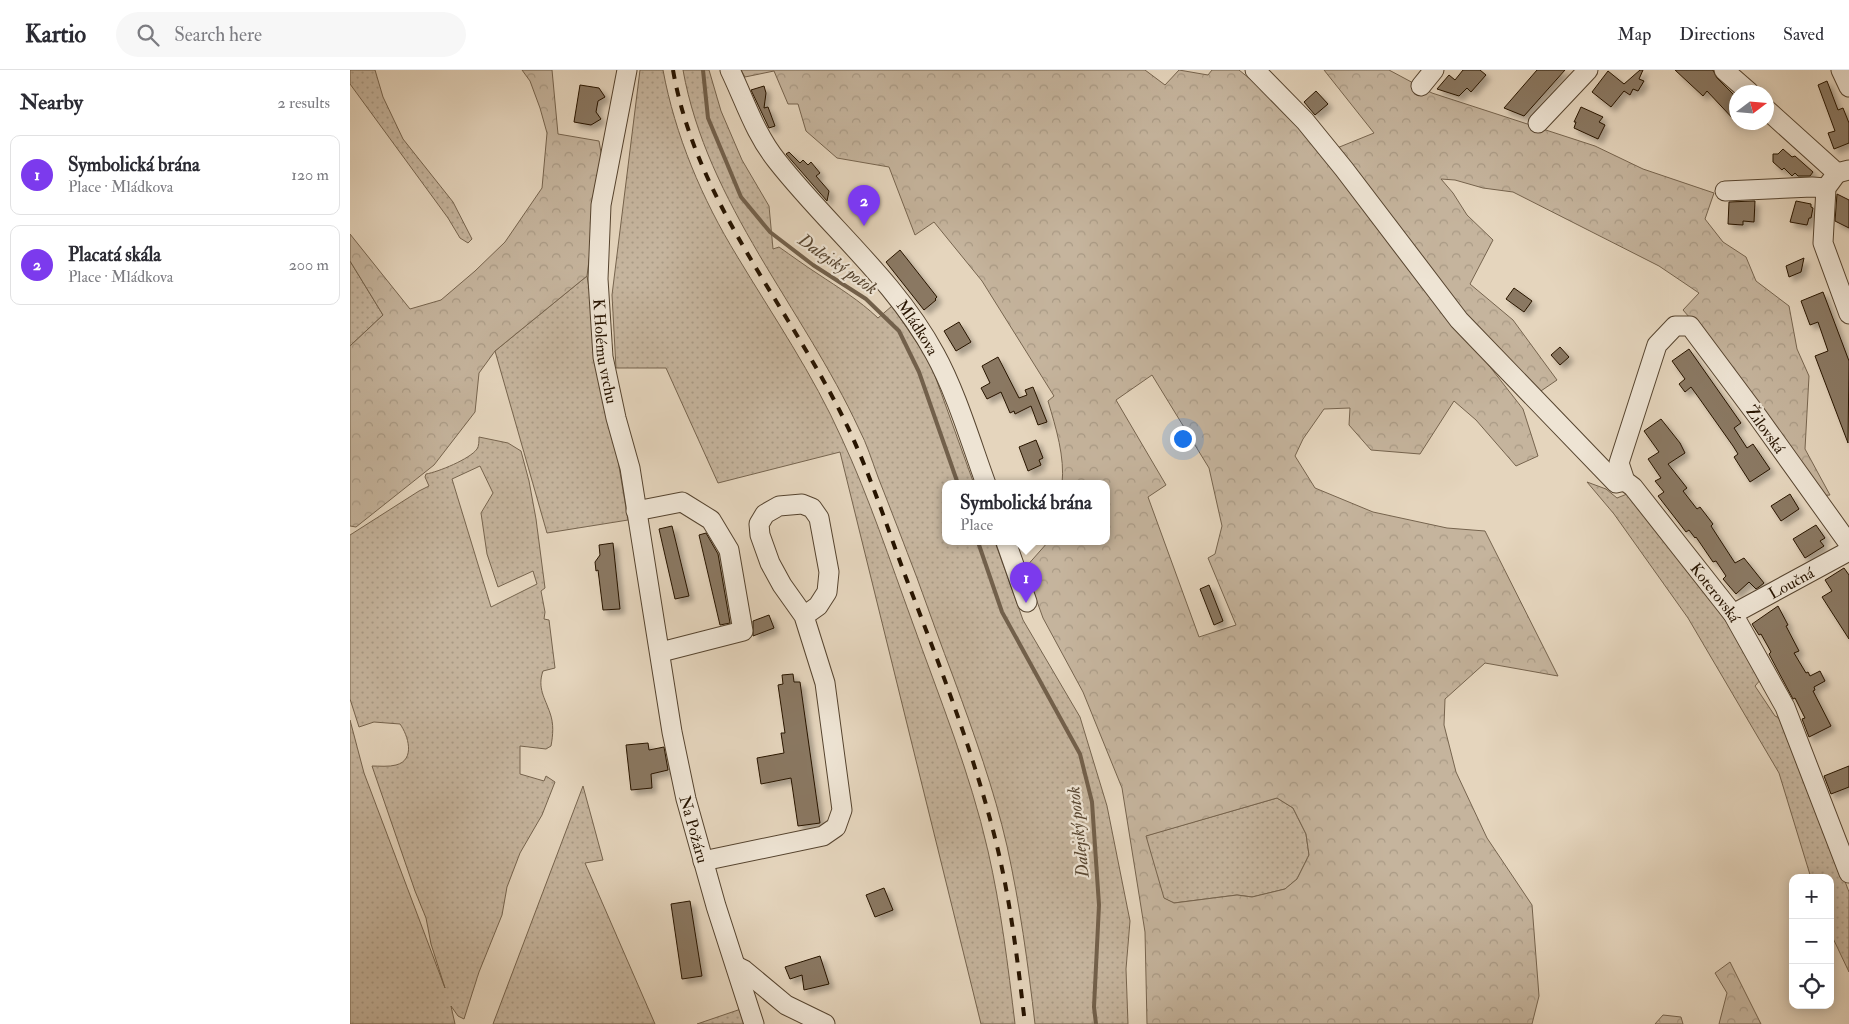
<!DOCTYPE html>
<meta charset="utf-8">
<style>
:root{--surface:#fff;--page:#f7f7f7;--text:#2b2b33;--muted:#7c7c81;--line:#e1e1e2;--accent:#7c3aed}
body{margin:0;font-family:"IM FELL Double Pica",serif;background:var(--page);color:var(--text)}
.controls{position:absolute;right:15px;bottom:15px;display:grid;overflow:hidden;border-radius:10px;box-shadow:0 2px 12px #0003}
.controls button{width:45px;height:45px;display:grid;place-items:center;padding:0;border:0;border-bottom:1px solid var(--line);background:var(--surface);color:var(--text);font:25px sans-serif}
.compass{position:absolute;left:1379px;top:15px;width:45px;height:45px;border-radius:50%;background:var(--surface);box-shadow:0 2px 12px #0003;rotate:74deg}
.you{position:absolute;left:832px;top:368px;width:18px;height:18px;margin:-12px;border:4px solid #fff;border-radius:50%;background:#1a73e8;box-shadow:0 0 0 8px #1a73e833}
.badge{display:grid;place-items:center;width:32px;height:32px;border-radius:50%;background:var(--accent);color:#fff;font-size:16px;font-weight:700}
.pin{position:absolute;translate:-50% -41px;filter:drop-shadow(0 1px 2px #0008)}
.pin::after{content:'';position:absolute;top:26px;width:18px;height:15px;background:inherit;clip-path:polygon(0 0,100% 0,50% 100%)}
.popup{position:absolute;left:592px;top:410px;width:168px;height:65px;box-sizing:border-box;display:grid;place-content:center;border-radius:10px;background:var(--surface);filter:drop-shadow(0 1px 4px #0005);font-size:16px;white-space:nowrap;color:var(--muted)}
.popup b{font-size:19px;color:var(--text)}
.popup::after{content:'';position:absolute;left:50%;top:100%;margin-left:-10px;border:10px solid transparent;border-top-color:var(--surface)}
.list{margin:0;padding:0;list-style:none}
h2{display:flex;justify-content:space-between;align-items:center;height:65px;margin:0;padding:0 20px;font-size:21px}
h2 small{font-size:16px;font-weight:400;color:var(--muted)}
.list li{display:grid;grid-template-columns:32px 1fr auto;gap:15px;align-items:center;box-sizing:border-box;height:80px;margin:0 10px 10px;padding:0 10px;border:1px solid var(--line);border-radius:10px}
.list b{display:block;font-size:19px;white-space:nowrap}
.list p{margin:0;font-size:16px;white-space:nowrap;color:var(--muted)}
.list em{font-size:16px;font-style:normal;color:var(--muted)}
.icon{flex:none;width:28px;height:28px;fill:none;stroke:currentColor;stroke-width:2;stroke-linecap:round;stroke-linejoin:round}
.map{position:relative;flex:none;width:1499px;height:954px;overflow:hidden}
header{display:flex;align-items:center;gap:30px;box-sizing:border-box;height:70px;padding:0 25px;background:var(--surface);border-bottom:1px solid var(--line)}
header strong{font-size:24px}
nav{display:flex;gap:28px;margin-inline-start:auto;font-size:18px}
.search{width:350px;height:45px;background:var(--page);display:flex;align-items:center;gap:12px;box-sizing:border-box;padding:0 18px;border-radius:28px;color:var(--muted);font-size:19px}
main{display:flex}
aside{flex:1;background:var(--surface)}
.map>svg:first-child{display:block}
.grass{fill:url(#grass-dots);stroke:#76644e;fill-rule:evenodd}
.forest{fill:url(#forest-crowns);stroke:#76644e;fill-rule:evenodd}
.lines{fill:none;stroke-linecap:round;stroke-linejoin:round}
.stream{stroke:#72604b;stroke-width:4}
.building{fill:#8a7862;stroke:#271400;filter:url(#shadow)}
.minor-casing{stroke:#56442f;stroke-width:21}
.minor{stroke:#eee4d4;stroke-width:19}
.rail{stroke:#271400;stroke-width:4;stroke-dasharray:9 9;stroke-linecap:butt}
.labels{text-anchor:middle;stroke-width:4.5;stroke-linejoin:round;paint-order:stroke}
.street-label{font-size:16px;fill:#271400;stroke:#eee4d4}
.water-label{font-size:18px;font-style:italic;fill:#594732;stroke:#eee4d4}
</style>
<header>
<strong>Kartio</strong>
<div class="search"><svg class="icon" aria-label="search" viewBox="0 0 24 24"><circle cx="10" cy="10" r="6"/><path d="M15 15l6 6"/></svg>Search here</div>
<nav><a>Map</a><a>Directions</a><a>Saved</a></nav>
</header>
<main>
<aside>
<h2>Nearby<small>2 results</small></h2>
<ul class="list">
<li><span class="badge">1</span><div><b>Symbolická brána</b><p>Place · Mládkova</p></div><em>120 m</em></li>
<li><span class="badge">2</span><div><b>Placatá skála</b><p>Place · Mládkova</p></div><em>200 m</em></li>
</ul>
</aside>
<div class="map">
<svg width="1499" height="954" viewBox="0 0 1499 954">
<defs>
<pattern id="grass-dots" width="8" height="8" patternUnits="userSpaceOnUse" patternTransform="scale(1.25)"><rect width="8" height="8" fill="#c5b49d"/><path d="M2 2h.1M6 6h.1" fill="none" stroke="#a99a85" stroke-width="1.8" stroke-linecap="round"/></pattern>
<pattern id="forest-crowns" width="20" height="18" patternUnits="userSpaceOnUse" patternTransform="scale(1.25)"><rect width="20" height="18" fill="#c5b49d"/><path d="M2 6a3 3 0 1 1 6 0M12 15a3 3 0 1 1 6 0" fill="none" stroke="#a99a85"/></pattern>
<filter id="shadow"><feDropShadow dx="4.5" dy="4.5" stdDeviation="2.5" flood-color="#0004"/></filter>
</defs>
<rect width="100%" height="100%" fill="#e5d5bd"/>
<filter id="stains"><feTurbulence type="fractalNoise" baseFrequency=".004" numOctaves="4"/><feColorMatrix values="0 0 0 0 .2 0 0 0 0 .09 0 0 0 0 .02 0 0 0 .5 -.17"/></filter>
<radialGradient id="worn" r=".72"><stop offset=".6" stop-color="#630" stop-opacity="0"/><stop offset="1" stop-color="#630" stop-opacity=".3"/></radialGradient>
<g class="grass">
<path d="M0 0H25L33 27 53 69 103 132 122 169 118 173 110 168 98 148 0 14Z"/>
<path d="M290 0H313C325 65 352 129 387 186 423 246 463 304 492 369 519 427 540 491 562 551 589 627 620 702 638 781 651 838 658 896 665 954H631L490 382 368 413 316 298H266L262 225Z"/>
<path d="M333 0H359L371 41 392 90 419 136 423 179 429 177C442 186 454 195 468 204 489 218 509 230 528 248L542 236 580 292 624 414H596V472H645L673 550 730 647 757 736 780 851 776 899 778 954H685C678 894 670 835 657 776 644 719 624 664 604 609 591 575 579 541 567 508 554 474 541 440 528 407 522 391 517 374 509 359 453 238 357 134 333 0Z"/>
<path d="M0 191 33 245 0 276Z"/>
<path d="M237 206 278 450 197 463 145 281Z"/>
<path d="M129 367 158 373 171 381 179 411 186 449 195 518 191 521 195 542 194 549 199 550 205 598 193 601C187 618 195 628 200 643 204 654 203 665 201 676L196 679 170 676V704L194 711 196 706 205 712 192 745 170 783 157 817 152 845 129 902 114 949 108 946 101 936 105 954H0V650L14 703 95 918 81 874 76 848 65 821 22 696C29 696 39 697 46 695 66 690 58 665 50 654L24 652 9 657 0 629V465L69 421 79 416 75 407 76 404C88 402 120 389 127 379 129 376 129 371 129 367ZM130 396 143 423 131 443 137 484 148 517 183 501 187 514 141 537 102 409Z"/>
<path d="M1237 412 1256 419 1267 428 1282 422 1375 541 1412 608 1405 616 1425 646 1434 650 1499 822V902L1480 862V808H1461L1429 703 1338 548 1264 444Z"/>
<path d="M233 716 253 790 235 793 305 954H143Z"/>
<path d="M927 728 943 738 956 764 959 785 947 809 935 819 902 827 887 825 824 833 813 828 795 766Z"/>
<path d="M391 939 396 954H347Z"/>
</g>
<g class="forest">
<path d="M172 0H202L208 64 249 71 252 88 237 206 145 281 129 303 125 342 84 395 6 457 0 456V276L33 245 0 191V164L60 239 91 230 125 201 155 172 192 118 197 63 190 38 180 11Z"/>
<path d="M391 0H795L815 15 829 0 858 5 862 0H889L921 26 975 86 1173 339 1188 386 1166 396 1126 350 1104 331 1070 384 1021 380 999 355 1000 338 974 339 953 369 945 386 965 418 1023 442 1097 458 1135 461 1208 606 1135 593 1095 629 1094 655 1106 702 1137 768 1182 835 1189 926 1182 954H797L795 862 772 718 733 622 693 548 675 498 698 472H756V414H712C715 387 706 358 698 331L704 326 632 211 584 152 565 165 539 97 487 88 456 61 448 34H438L424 1 395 7ZM802 305 859 398 872 456 865 484 858 488 886 555 849 567 798 427 816 415 766 330ZM927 728 943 738 956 764 959 785 947 809 935 819 902 827 887 825 824 833 814 828 796 766Z"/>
<path d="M974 0H1039L1082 23 1245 76 1293 99 1364 123 1355 149 1373 172 1396 187 1406 211 1439 236 1447 279 1459 306 1455 379 1480 425 1467 426 1380 294 1333 240 1349 223 1309 196 1163 122 1133 118 1105 110 1091 109 1103 123 1117 145 1143 170 1120 214 1163 250 1207 310 1188 323 1117 248 987 78 1024 63Z"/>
<path d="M1380 892 1411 954H1369L1377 923 1365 903Z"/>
<path d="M1313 945 1331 947 1333 954H1305Z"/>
</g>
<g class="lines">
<g class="stream">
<path d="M353 0 358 48 391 127 420 162 463 195 516 229 549 261 569 302 608 414"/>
<path d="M628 472 652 542 730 684 742 732 749 835 744 937 746 954"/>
</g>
</g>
<g class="building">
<path d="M1113 0H1130L1136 5 1121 22 1117 18 1109 26 1087 19 1099 5 1105 10Z"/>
<path d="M1187 0H1215L1174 46 1154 38Z"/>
<path d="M1290 0H1293L1289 9 1294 11 1288 21 1283 19 1280 25 1274 21 1261 37 1242 22 1258 1 1274 14Z"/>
<path d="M1325 0H1363L1367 8 1386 27V52L1357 21 1353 26Z"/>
<path d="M1477 11 1488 40 1493 38 1499 53V73L1484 79 1478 63 1485 61 1468 15Z"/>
<path d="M230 15 249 18 255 27 248 31 246 42 251 49 241 55 224 52Z"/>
<path d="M414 16 416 23 414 38 418 37 425 56 419 58 401 20Z"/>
<path d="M966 21 978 34 965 45 954 32Z"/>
<path d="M1231 37 1253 47 1249 52 1255 55 1248 69 1224 58 1226 52H1224Z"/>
<path d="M1433 79 1442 87 1445 86 1463 102 1460 106H1448L1445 103 1442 106 1434 98 1432 100 1423 92V84H1428Z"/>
<path d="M439 82 450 93 453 90 458 95 461 92 470 103 466 106 479 121 477 131 436 84Z"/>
<path d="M1487 124 1499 130V158L1485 151Z"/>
<path d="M1403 131H1405L1404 152 1393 151V155L1378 154 1379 132Z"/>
<path d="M1446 131 1461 134V137L1463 138 1461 148H1459L1457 155 1440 152Z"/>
<path d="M550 180 587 227 585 229 586 230 574 240 536 192Z"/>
<path d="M1454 188 1451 202 1439 207 1436 196Z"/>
<path d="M1164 218 1182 231 1174 242 1156 229Z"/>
<path d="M1473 222 1499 291 1498 373 1465 286 1478 281 1468 252 1460 255 1451 231Z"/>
<path d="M609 252 621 272 606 281 594 261Z"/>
<path d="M1210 277 1219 287 1210 295 1201 285Z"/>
<path d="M1339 279 1391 353 1384 358 1397 378 1403 374 1420 399 1400 412 1384 387 1388 384 1383 376 1349 328 1341 317 1335 322 1329 314 1335 309 1322 291Z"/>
<path d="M648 287 669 328 677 325 675 320 683 317 697 352 688 355 681 336 665 344 664 341 660 343 651 322 637 329 631 318 640 313 632 296Z"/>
<path d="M1311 349 1330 373 1335 383 1318 394 1337 418 1333 421 1347 439 1350 437 1363 454 1361 456 1385 493 1394 488 1414 513 1409 517 1406 519 1399 512 1386 524 1373 509 1376 506 1366 491 1363 492 1346 467 1345 468 1339 460 1336 462 1308 426 1314 422 1305 411 1311 408 1298 389 1309 382 1294 361Z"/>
<path d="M686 370 693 388 689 390 691 395 678 401 669 377Z"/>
<path d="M1440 424 1449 439 1431 451 1421 436Z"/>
<path d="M1466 455 1475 468 1470 471 1474 476 1455 488 1443 469Z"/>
<path d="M322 456 339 526 325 529 309 459Z"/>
<path d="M356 463 368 484 380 553 370 555 349 465Z"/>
<path d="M263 473 270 539 253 540 248 500 246 501 245 492 250 485 249 475Z"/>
<path d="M1494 498 1499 505V569L1472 527 1482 521 1475 510Z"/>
<path d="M859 515 873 551 864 555 850 519Z"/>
<path d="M1428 536 1438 555 1436 556 1449 581 1444 583 1456 603 1458 602 1460 606 1470 601 1475 611 1464 617 1465 620 1463 621 1481 656 1459 667 1452 649 1455 648 1445 628 1443 629 1419 584 1421 582 1411 564 1409 565 1402 554Z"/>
<path d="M419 545 424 558 403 566V551Z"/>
<path d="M443 604 444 612H450L470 753 448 756 441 708 411 714 407 688 434 683 431 663H435L428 615 433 614 432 605Z"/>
<path d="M298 673 299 680 314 677 318 700 301 704 302 718 281 720 276 675Z"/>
<path d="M1499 696V717L1481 724 1474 706Z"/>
<path d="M534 818 543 840 525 847 516 825Z"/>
<path d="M340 831 352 906 332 909 321 834Z"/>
<path d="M470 886 479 914 454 920 452 905 440 909 435 897Z"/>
</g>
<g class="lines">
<g class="minor-casing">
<g id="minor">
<path id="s1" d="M277 0 251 135 248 209 253 287 266 348 280 398 322 662 336 729 366 836 404 954"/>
<path id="s2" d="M380 0C395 31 405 64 427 91 478 156 545 210 585 284 606 322 621 373 636 414"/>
<path d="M905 0 955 51 994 99 1109 250 1266 413 1275 411"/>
<path d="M1374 0 1399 22"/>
<path d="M1491 0 1499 17"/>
<path d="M1071 16 1084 0"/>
<path d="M1416 39 1487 103 1499 100"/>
<path d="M1188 53 1238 0"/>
<path d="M1487 103 1476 118 1473 173 1499 244"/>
<path d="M1375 121 1462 117 1476 118"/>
<path d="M286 441 332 432 361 450 379 480 393 561 311 582"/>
<path d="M656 472 677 532"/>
<path id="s3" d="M1499 474 1408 347 1340 256H1325L1307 275 1269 393 1275 411 1283 417 1383 544 1435 637 1499 803"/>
<path id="s4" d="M1383 544 1499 481"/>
<path d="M353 791 473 766 486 757 492 740 475 613 454 546 432 515 420 493 410 465 409 454 415 444 429 436 452 434 462 438 469 448 479 502 477 522 468 536 454 546"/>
<path d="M386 896 394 900 436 935 475 954"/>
</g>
</g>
<use href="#minor" class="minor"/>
<path class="rail" d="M323 0C347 137 444 241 501 364 523 412 539 463 558 513 591 599 625 686 647 776 661 834 668 894 675 954"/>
</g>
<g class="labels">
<g class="street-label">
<text dy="6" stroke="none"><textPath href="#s2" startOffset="321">Mládkova</textPath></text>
<text dy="6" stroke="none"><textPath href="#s1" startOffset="284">K Holému vrchu</textPath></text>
<text transform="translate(1416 359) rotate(54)" y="6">Žilovská</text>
<text dy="6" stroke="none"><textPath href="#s4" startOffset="66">Loučná</textPath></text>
<text dy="6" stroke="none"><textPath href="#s3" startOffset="598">Koterovská</textPath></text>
<text dy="6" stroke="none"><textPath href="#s1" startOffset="771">Na Požáru</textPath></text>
</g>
<g class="water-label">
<text transform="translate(488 194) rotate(35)" y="6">Dalejský potok</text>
<text transform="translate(728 762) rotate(-96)" y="6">Dalejský potok</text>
</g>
</g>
<rect width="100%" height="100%" filter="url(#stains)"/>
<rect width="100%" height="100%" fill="url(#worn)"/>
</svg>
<div class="controls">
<button>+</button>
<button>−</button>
<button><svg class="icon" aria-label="locate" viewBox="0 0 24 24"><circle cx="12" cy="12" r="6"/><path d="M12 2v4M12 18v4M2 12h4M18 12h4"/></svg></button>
</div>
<svg class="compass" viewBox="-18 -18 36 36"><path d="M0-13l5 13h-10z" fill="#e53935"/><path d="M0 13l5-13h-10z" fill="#7c7c81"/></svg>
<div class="you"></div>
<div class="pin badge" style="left:676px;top:533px">1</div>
<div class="popup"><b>Symbolická brána</b>Place</div>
<div class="pin badge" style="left:514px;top:156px">2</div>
</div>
</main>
